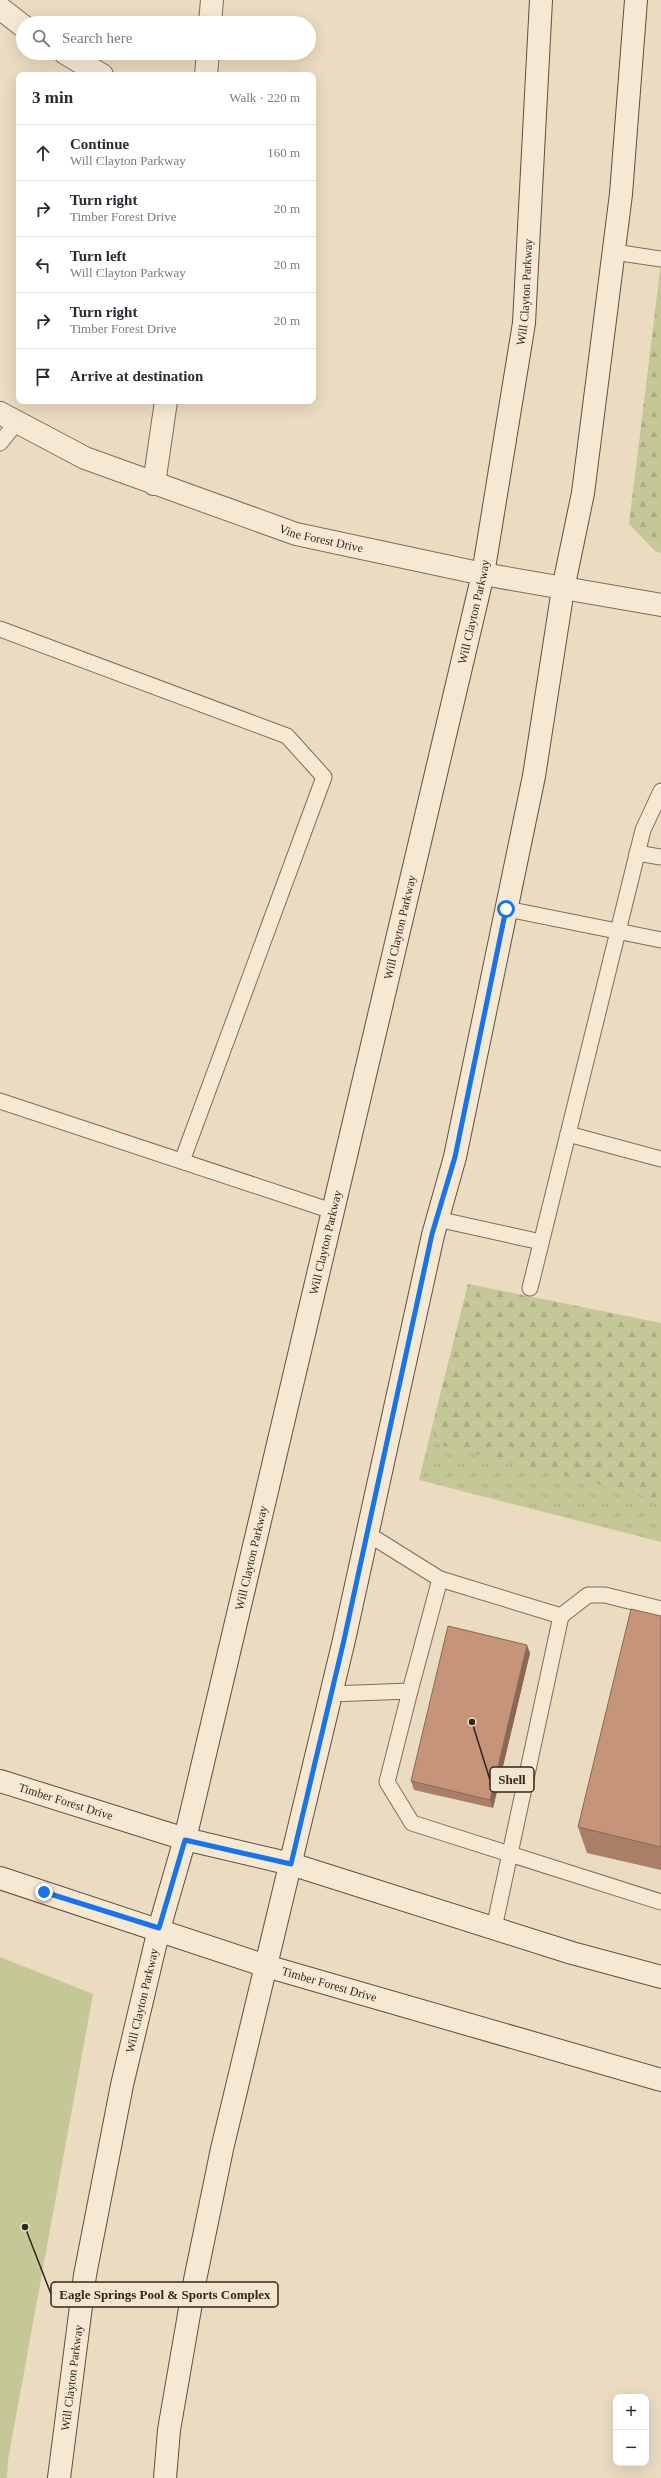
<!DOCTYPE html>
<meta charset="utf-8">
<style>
:root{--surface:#fff;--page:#f7f7f7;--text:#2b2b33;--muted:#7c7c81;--line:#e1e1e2}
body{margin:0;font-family:"Times New Roman",serif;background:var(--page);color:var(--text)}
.controls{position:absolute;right:12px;bottom:12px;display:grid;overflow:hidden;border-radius:8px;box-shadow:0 4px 16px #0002}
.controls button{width:36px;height:36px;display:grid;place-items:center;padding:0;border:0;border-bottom:1px solid var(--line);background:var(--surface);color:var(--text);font:20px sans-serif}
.stop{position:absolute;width:12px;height:12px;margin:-9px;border:3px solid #1a73e8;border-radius:50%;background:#fff}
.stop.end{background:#1a73e8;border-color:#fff;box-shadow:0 1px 4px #0008}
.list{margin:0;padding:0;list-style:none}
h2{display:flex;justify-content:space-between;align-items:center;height:52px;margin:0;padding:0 16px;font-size:17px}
h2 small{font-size:13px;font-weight:400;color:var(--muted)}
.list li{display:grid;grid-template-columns:26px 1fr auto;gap:12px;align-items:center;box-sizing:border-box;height:56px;padding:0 16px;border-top:1px solid var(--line)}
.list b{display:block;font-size:15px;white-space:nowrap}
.list p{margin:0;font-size:13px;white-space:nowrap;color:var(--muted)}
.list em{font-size:13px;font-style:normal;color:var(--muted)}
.icon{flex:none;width:22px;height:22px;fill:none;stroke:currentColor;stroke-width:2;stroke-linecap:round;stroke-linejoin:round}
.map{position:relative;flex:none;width:661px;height:2478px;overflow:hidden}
.search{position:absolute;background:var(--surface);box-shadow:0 4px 16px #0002;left:16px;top:16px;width:300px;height:44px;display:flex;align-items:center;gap:10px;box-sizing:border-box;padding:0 14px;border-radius:22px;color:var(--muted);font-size:15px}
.panel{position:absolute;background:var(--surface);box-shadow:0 4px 16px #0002;left:16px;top:72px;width:300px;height:332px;border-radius:8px}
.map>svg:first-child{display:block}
.grass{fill:url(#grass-tufts)}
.forest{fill:url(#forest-firs)}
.green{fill:#c4c796}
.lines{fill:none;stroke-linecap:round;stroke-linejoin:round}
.service-casing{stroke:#826c5a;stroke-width:17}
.minor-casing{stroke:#826c5a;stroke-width:24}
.secondary-casing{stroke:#634e3d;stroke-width:24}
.service{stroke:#f5e9d3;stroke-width:15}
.minor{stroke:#f5e9d3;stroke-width:22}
.secondary{stroke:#f5e9d3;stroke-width:22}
.wall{fill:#a97f68}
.shaded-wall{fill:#8a6855}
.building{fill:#c59479;stroke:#8a6855}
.route{stroke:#1a73e8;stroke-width:5}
.labels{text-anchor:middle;stroke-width:4;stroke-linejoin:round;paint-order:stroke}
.street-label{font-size:12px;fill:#32261d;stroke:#f2e6cf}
.leader{fill:none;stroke:#32261d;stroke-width:1.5}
.callout-dot{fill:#32261d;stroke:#f2e6cf;stroke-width:1.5}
.callout{fill:#f2e6cf;stroke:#32261d;stroke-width:1.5}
.callout-label{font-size:13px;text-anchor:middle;font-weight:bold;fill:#32261d}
</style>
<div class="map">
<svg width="661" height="2478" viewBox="0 0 661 2478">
<defs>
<pattern id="grass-tufts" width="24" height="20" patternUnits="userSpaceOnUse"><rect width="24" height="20" fill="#c4c796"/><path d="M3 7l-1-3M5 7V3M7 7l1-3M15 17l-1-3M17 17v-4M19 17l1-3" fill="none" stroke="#a9ab81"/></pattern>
<pattern id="forest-firs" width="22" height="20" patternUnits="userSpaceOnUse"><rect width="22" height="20" fill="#c4c796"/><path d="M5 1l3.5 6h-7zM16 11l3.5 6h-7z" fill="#a9ab81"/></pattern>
</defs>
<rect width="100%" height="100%" fill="#eadbc1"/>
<path class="grass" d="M432 1427 661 1474V1542L419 1480Z"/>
<g class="forest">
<path d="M661 263V553L655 551 629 524Z"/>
<path d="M468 1284 661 1323V1500L437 1444 432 1427Z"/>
</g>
<path class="green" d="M0 1957 93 1994 8 2460 7 2478H0Z"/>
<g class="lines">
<g class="service-casing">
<g id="service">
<path d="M614 252 661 259"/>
<path d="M0 443 17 422"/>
<path d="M0 629 287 736 324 777 182 1161"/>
<path d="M637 853 661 857"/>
<path d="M507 909 661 940"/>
<path d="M0 1101 332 1211"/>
<path d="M568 1134 661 1159"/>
<path d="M437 1219 541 1242"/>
<path d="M530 1288 643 830 661 791"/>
<path d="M440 1579 561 1616 494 1928"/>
<path d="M561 1616 588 1595H605L661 1609"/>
<path d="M410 1691 387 1782 412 1823 661 1902"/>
<path d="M330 1694 410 1691 440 1579 368 1534"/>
</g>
</g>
<g class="minor-casing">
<g id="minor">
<path d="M0 8 23 26"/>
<path d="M210 23 212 0"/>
<path d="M65 53 102 75"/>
<path d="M206 75 208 53"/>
<path id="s1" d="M0 413 85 458 296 534 483 574 661 605"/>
<path d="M154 484 166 401"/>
</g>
</g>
<g class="secondary-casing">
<g id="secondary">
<path id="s2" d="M0 1781 185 1839 291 1864 572 1953 661 1977"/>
<path id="s3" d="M0 1878 266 1966 661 2080"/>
<path id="s4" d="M59 2478 85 2275 122 2085 159 1929 185 1839 483 574 524 323 541 0"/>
<path d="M165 2478 169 2430 195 2280 222 2149 344 1640 433 1235 455 1157 534 776 563 589 583 493 621 194 636 0"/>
</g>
</g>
<use href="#service" class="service"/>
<use href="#minor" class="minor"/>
<use href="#secondary" class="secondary"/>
</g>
<g class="wall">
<path d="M661 1616V1870L587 1853 578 1827Z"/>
<path d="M530 1653 493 1808 414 1790 411 1781Z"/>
</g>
<path class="shaded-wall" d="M527 1645 530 1653 493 1808 490 1800Z"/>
<g class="building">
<path d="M631 1609 661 1616V1847L578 1827Z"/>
<path d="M448 1626 527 1645 490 1800 411 1781Z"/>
</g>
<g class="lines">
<path class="route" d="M44 1892 159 1928 185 1840 291 1864 344 1640 432 1234 455 1157 506 909"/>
</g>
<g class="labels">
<g class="street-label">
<text dy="4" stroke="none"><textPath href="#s4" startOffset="2237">Will Clayton Parkway</textPath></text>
<text dy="4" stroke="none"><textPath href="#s1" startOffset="346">Vine Forest Drive</textPath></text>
<text dy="4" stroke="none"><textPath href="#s4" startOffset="1913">Will Clayton Parkway</textPath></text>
<text dy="4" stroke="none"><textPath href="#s4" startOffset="1589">Will Clayton Parkway</textPath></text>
<text dy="4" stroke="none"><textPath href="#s4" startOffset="1265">Will Clayton Parkway</textPath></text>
<text dy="4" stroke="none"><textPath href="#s4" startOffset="941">Will Clayton Parkway</textPath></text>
<text dy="4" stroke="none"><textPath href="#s2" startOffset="69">Timber Forest Drive</textPath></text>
<text dy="4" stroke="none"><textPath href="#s3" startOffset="346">Timber Forest Drive</textPath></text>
<text dy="4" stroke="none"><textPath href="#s4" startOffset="485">Will Clayton Parkway</textPath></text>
<text dy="4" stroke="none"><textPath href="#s4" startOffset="101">Will Clayton Parkway</textPath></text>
</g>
</g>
<path class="leader" d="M472 1722L490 1780M25 2227L51 2294"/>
<g class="callout-dot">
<circle cx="472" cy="1722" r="4"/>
<circle cx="25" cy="2227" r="4"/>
</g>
<g class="callout">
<rect x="490" y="1767" width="44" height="25" rx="4"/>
<rect x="51" y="2282" width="227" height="25" rx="4"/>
</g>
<g class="callout-label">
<text x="512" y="1784">Shell</text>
<text x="165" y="2299">Eagle Springs Pool &amp; Sports Complex</text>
</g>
</svg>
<div class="controls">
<button>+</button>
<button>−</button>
</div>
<div class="stop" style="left:506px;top:909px"></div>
<div class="stop end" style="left:44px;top:1892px"></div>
<div class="search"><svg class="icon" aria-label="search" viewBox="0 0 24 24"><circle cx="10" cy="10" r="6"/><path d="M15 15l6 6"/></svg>Search here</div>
<section class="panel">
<h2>3 min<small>Walk · 220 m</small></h2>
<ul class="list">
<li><svg class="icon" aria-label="ahead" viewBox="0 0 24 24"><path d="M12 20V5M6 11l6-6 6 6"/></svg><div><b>Continue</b><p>Will Clayton Parkway</p></div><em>160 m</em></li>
<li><svg class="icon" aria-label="right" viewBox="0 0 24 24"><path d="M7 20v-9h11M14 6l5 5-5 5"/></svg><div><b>Turn right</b><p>Timber Forest Drive</p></div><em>20 m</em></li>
<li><svg class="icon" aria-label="left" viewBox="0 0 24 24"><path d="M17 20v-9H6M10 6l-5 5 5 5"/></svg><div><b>Turn left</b><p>Will Clayton Parkway</p></div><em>20 m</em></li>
<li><svg class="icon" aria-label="right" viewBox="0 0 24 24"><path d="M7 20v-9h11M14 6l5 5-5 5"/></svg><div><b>Turn right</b><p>Timber Forest Drive</p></div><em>20 m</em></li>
<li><svg class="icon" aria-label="arrive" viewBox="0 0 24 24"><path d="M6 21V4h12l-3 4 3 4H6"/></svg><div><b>Arrive at destination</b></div></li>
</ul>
</section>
</div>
